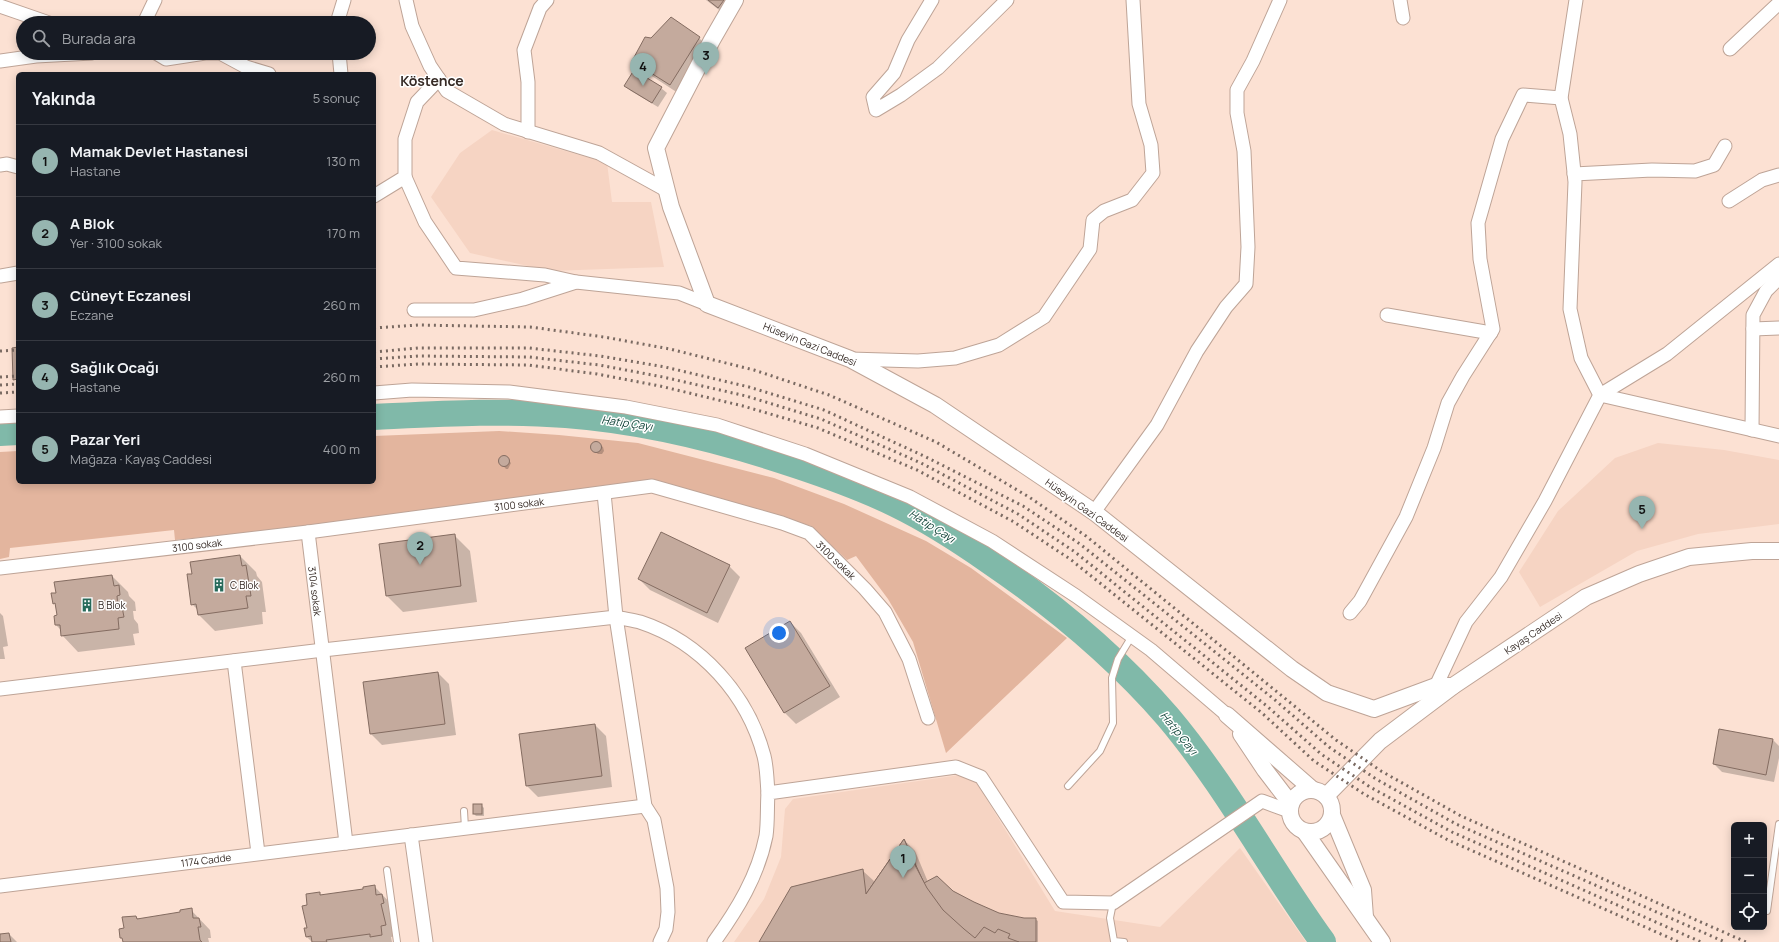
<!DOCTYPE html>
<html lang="tr">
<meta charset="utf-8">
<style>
:root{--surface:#171b24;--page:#20242c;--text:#f1f3f6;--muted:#9ea1a6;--line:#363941;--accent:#96b5b0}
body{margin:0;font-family:Manrope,sans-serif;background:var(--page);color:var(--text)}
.controls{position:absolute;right:12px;bottom:12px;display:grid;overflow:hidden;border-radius:6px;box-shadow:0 2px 10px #0003}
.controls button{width:36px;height:36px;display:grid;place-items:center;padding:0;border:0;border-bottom:1px solid var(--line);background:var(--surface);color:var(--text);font:20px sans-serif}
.you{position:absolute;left:779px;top:633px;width:14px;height:14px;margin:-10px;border:3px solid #fff;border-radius:50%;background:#1a73e8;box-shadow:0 0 0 6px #1a73e833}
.badge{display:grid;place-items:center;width:26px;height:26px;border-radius:50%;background:var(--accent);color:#111;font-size:13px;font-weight:700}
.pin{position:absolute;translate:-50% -33px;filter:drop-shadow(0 1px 2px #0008)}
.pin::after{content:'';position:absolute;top:21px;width:14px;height:12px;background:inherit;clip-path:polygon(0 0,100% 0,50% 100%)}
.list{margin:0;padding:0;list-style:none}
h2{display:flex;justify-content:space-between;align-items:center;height:52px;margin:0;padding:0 16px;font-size:17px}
h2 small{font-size:13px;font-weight:400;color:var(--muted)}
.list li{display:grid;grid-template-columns:26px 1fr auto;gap:12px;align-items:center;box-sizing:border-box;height:72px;padding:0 16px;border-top:1px solid var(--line)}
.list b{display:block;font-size:15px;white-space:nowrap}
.list p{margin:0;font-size:13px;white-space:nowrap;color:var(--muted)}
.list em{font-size:13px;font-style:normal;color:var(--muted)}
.icon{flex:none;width:22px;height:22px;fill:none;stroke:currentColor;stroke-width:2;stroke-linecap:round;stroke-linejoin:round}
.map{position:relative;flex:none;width:1779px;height:942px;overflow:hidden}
.search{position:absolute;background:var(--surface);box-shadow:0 2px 10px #0003;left:16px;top:16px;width:360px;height:44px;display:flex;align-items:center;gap:10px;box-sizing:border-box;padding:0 14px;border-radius:22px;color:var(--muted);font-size:15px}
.panel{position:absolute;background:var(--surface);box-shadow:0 2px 10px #0003;left:16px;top:72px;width:360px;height:412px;border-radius:6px}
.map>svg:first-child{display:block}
.built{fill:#f6d4c3}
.green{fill:#e3b59e}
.shadow{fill:#0003}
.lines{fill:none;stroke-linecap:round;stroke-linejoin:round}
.river{stroke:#80b9a9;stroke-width:26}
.building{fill:#c4aa9d;stroke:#846c61}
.service-casing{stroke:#bea497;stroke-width:8}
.minor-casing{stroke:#bea497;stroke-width:15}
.tertiary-casing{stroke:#bea497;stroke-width:18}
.service{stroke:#fff;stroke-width:6}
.minor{stroke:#fff;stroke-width:13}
.tertiary{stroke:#fff;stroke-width:16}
.rail{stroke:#7a6a62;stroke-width:3;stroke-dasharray:2 4;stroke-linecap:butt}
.labels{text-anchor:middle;stroke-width:3;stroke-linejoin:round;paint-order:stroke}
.street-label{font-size:10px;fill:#362b26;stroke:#fff}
.poi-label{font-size:10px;fill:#362b26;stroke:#fff;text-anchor:start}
.water-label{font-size:11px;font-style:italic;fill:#0f4237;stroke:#fff}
.district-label{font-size:14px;font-weight:bold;fill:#362b26;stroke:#fff}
</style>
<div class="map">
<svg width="1779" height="942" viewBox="0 0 1779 942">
<rect width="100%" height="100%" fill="#fce1d3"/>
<g class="built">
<path d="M492 130 607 163 612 202H651L664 267 550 271 470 253 431 197 460 153Z"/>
<path d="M1658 443 1724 450 1779 460V524L1698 534 1637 551 1540 607 1519 572 1558 511 1615 458Z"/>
<path d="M960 775 976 782 1055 911 1160 927 1240 848 1306 942H734L764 899 781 857 785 809 793 799Z"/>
</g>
<path class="green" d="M499 431 559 435 638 443 774 478 844 504 926 541 971 568 1067 638 946 753 913 642 888 599 856 556 847 560 811 526 679 487 175 540 174 530 10 548 9 557 0 559V452L18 451V482H374V436Z"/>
<g class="shadow">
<path d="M706 0H742L730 18Z"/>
<path d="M699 38 707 46 678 93 641 69 633 61Z"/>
<path d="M625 86 661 88 667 93 658 107 631 91Z"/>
<path d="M597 443 603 447 604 451 602 454H598L593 450V444Z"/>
<path d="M505 457 511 463 508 469H506L499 461 500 458Z"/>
<path d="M454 535 470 551 477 602 403 612 387 596Z"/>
<path d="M240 556 256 572 257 576 262 582 266 612H262L263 624 215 631 199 615 198 610 192 604Z"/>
<path d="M729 566 740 577 718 623 650 590 639 579Z"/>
<path d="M112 576 128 592 129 596 135 602 136 611H133L134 619 138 624 139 633 133 634 135 645 78 652 62 635 61 630 56 625 58 616 57 606 54 603Z"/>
<path d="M0 613 3 616 8 646 3 647 5 659H0Z"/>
<path d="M790 622 801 633 840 697 796 724 785 713 746 649Z"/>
<path d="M438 673 449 684 456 735 382 745 371 734Z"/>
<path d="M595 725 606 736 612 787 538 797 527 786Z"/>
<path d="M1773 740 1779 746V758L1774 782 1722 772 1714 764Z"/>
<path d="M481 805 484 808V816H476L474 814Z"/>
<path d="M904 840 915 851 928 882 953 892 974 903 999 914 1024 919H1035L1038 921V942H760L863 871 874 881V884Z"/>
<path d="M374 886 393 906 396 936 391 937 392 942H312L306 936 308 928V906L319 893 322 896 364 890Z"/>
<path d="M191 910 210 930 211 938H208L209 942H123L120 930 125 929 136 917 139 919 181 913Z"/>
<path d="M9 934 17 942H0V935Z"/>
</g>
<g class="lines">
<g class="river">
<path d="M374 417C438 414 502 410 566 415 645 421 722 440 798 466 831 477 864 489 895 504 928 520 959 540 989 561 1055 606 1116 657 1168 717 1227 787 1270 869 1323 942"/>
<path d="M0 433 18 432"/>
</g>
</g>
<g class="building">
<path d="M708 0H724L718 8Z"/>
<path d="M671 17 700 37 670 85 632 61 645 37 651 38Z"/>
<path d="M634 70 662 87 652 103 624 86Z"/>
<path d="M18 347V379L13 380 12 348Z"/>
<circle cx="596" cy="447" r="5.5"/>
<circle cx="504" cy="461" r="5.5"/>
<path d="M661 532 730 565 707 613 638 579Z"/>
<path d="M455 534 461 586 386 596 379 544Z"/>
<path d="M240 555 242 566 246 565 251 596H246L248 608 198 615 196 604 191 605 187 574H192L190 562Z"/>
<path d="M112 575 114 586 119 585 120 595 117 596 118 607H122L124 617 118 618 119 629 61 636 60 625H55L54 616 57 615 55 603 53 604 51 593H56L54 582Z"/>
<path d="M790 621 830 686 784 713 745 648Z"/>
<path d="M438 672 445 724 370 734 363 682Z"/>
<path d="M595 724 602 776 526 786 519 734Z"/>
<path d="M1719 729 1773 739 1766 775 1713 764Z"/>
<rect x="473" y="804" width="9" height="10"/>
<path d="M904 839 924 883 937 876 953 891 974 902 999 913 1024 918H1036V942H914L906 932 866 894Z"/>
<path d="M904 839 916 867 927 888 943 910 964 929 975 938 984 927 995 933 998 929 1010 934 1008 938 1019 942H759L791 887 863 869 866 894Z"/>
<path d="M375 885 376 895 382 894 384 903 381 904 386 925 381 926 382 935 370 937V934L326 940 327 942H312L311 936 306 937 304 928H307L302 906 307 905 306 894 320 892V895L363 889V887Z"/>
<path d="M192 908 193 918H199L201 927H198L200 940 202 942H123L122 938H120L119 929 124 928 122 917 136 916 137 919 180 912V910Z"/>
<path d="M9 933 11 942H0V934Z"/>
</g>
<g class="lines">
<g class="service-casing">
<g id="service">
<path d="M1068 786 1100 751 1113 723 1112 678 1118 659 1132 636"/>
<path d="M464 811 465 828"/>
<path d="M387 870 397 942"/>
<path d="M1113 903 1110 918 1114 941 1124 942"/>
<path d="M1767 911 1779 824"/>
</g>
</g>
<g class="minor-casing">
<g id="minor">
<path d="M406 0 412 26 430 66 447 91 504 124 599 153 666 190"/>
<path d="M932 0 908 40 894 73 873 97 876 110 901 95 938 68 1007 0"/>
<path d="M1400 0 1403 18"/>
<path d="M1576 0 1561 98 1570 134 1575 182 1570 309 1581 358 1600 395"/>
<path d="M0 6 49 23"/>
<path d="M144 23 155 0"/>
<path d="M337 23 344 0"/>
<path d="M1730 49 1779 3"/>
<path d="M156 53 166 59 205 53H220L246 67 269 74"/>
<path d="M339 53 341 74"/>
<path d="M0 61 36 56 92 53"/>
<path d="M528 132V82L524 50 540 8 547 0"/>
<path d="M0 165 7 164 18 167"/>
<path d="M1574 174 1652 170 1695 171 1714 165 1725 146"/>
<path d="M405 177 425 222 456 268 545 275 576 282"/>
<path d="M374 196 405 177V139L417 102 439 79"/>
<path d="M1729 201 1762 180 1779 175"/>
<path d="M0 276 18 273"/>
<path d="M414 310H474L523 299 576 282 679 293 707 304"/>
<path d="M1387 315 1491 333"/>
<path d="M1753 329 1779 328"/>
<path d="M850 359 918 361 955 358 999 345 1044 317 1090 249 1093 220 1104 211 1132 200 1153 173 1151 145 1139 104 1133 0"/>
<path d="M374 393 412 390 509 392 626 407 717 425 805 454 910 497 992 541 1076 596 1151 650 1227 715"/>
<path d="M1600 395 1779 436"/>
<path d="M0 417 18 416"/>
<path d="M1752 430 1753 315 1766 291 1779 278"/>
<path d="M604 493 616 617 645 806 654 820 667 888 668 912 666 929 660 942"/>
<path d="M1094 512 1157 425 1197 351 1226 307 1246 284 1248 247 1244 151 1237 113V90L1253 61 1280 0"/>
<path d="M308 532 346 843"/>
<path d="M0 568 308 532 652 486 782 523 809 533 865 589 885 612 909 659 928 718"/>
<path d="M1350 613 1360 601 1406 517 1434 448 1448 403 1463 376 1493 329 1480 259 1478 223 1502 139 1523 95 1561 98"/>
<path d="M234 661 258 853"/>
<path d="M1436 686 1466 622 1501 577 1545 501 1600 395 1667 354 1779 264"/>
<path d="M0 689 323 650 616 617C624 619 633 620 640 622 701 642 748 695 764 756 767 768 767 781 768 793"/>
<path d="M411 835 426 942"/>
<path d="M0 886 645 806"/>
<path d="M714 942C737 910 758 876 766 836 768 823 767 807 768 793L956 767 981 777 1063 902 1113 903 1262 801 1289 811"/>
</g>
</g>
<g class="tertiary-casing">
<g id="tertiary">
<path d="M735 0 712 40 656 148 671 207 707 304 850 359 935 405 1094 512 1292 669 1327 693 1374 709 1436 686H1453"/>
<path d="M1227 715 1313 790"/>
<path d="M1241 734 1265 770 1291 804"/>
<circle cx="1311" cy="811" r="21"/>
<path d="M1326 796 1380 741 1453 686 1586 597 1639 574 1689 557 1752 551H1779"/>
<path d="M1332 815 1363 890 1365 917"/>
<path d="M1305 832 1382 942"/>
</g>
</g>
<use href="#service" class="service"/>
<use href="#minor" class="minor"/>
<use href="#tertiary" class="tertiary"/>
<g class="rail">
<path d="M374 328 418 325 530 327 604 337 670 349 754 370 829 395 936 442 1029 497 1086 536 1336 740 1381 771 1461 816 1746 942"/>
<path d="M0 351 18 350"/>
<path d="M374 352 418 348H529L600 356 665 367 749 387 824 410 926 457 1023 506 1080 544 1275 700 1329 747 1376 779 1456 824 1725 942"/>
<path d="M374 359 418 356 529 357 599 365 663 377 746 396 821 419 921 463 1018 514 1075 552 1268 707 1321 754 1370 787 1452 832 1701 942"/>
<path d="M374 367 418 364 528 365 597 374 660 386 743 406 818 428 917 470 1014 522 1070 559 1262 713 1314 761 1364 794 1448 840 1679 942"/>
<path d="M0 377 18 376"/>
<path d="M0 385 18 384"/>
<path d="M0 393 18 392"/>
</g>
</g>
<defs>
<g id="building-bare" transform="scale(1.08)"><path d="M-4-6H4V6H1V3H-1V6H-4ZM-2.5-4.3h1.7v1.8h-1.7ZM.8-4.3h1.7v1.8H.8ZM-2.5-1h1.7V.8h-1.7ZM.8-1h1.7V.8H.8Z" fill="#276a5a" stroke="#fff" stroke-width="2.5" paint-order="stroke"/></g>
</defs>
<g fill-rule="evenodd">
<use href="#building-bare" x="219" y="585"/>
<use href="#building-bare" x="87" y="605"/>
</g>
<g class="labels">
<g class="street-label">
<text transform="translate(810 344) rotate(22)" y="4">Hüseyin Gazi Caddesi</text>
<text transform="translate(519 504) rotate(-7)" y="4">3100 sokak</text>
<text transform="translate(1087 510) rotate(36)" y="4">Hüseyin Gazi Caddesi</text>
<text transform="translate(197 545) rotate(-7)" y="4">3100 sokak</text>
<text transform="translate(836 560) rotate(44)" y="4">3100 sokak</text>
<text transform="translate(315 591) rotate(83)" y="4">3104 sokak</text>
<text transform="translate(1533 633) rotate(-34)" y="4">Kayaş Caddesi</text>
<text transform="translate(206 860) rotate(-7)" y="4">1174 Cadde</text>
</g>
<g class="poi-label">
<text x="230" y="589">C Blok</text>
<text x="98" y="609">B Blok</text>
</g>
<g class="water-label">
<text transform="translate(627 423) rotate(8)" y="4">Hatip Çayı</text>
<text transform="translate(932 526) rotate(32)" y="4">Hatip Çayı</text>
<text transform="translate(1179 733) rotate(51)" y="4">Hatip Çayı</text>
</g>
<g class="district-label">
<text x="432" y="86">Köstence</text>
</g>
</g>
</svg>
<div class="controls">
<button>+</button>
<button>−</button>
<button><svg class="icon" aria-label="locate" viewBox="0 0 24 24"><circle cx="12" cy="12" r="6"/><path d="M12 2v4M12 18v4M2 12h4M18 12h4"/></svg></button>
</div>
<div class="you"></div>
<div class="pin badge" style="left:903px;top:878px">1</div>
<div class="pin badge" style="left:420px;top:565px">2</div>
<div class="pin badge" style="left:706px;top:75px">3</div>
<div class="pin badge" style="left:643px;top:86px">4</div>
<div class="pin badge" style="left:1642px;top:529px">5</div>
<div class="search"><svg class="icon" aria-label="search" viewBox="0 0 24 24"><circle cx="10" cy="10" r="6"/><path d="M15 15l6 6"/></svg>Burada ara</div>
<section class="panel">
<h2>Yakında<small>5 sonuç</small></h2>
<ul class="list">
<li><span class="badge">1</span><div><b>Mamak Devlet Hastanesi</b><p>Hastane</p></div><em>130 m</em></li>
<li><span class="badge">2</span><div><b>A Blok</b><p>Yer · 3100 sokak</p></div><em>170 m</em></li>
<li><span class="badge">3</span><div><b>Cüneyt Eczanesi</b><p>Eczane</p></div><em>260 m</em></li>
<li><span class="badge">4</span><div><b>Sağlık Ocağı</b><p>Hastane</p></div><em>260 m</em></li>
<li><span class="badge">5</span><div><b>Pazar Yeri</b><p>Mağaza · Kayaş Caddesi</p></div><em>400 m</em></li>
</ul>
</section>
</div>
